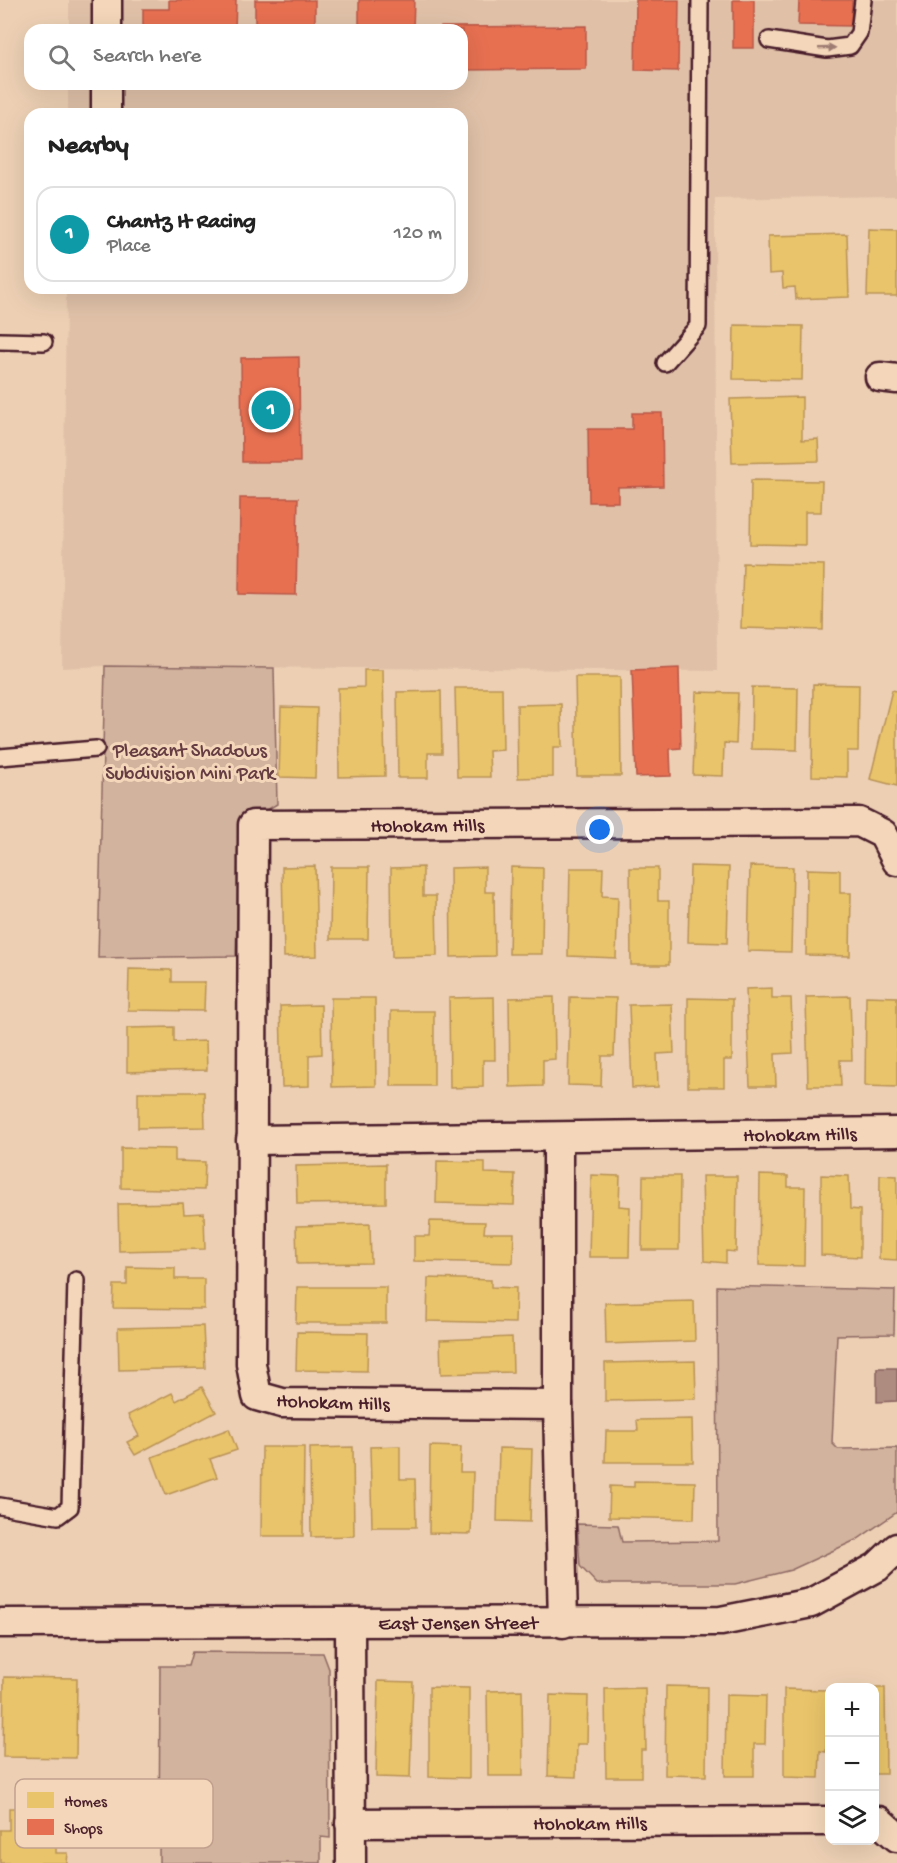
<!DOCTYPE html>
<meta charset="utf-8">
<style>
:root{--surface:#fff;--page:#f6f6f6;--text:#222;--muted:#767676;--line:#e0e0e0;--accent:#d1495b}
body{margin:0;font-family:"Gochi Hand",sans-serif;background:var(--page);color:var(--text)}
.controls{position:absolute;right:18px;bottom:18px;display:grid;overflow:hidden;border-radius:12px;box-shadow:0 6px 24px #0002}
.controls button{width:54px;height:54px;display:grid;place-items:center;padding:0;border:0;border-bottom:2px solid var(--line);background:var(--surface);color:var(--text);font:30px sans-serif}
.you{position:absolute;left:600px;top:830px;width:21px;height:21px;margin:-15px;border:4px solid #fff;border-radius:50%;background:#1a73e8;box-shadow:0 0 0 9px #1a73e833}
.badge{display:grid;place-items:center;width:39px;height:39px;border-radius:50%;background:var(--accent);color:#fff;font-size:20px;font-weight:700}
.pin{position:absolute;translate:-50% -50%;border:3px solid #fff;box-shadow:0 2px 6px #0006}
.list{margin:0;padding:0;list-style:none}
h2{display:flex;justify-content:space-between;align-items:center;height:78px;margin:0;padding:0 24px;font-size:26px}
h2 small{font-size:20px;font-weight:400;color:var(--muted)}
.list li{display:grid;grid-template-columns:39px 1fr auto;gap:18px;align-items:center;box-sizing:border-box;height:96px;margin:0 12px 12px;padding:0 12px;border:2px solid var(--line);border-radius:18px}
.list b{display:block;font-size:22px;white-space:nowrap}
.list p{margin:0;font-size:20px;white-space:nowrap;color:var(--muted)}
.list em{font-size:20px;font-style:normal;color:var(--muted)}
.icon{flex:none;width:33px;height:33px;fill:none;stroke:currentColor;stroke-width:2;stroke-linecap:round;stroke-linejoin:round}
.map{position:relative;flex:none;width:897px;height:1863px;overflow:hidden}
.search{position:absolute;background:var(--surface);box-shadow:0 6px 24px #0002;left:24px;top:24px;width:444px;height:66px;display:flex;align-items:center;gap:15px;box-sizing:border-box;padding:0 21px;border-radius:18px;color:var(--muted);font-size:22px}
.panel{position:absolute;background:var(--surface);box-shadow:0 6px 24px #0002;left:24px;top:108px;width:444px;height:186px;border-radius:18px}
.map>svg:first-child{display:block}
.built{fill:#e0c1a8}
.green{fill:#d2b39d;stroke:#8e6964;stroke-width:1.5}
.water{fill:#af8c80;stroke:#87605e;stroke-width:1.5}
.homes{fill:#e9c46a;stroke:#b99257;stroke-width:1.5}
.shops{fill:#e76f51;stroke:#b85746;stroke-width:1.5}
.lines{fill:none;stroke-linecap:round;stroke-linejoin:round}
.service-casing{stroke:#4a1f2b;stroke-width:20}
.minor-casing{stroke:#4a1f2b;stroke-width:33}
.service{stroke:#f4d7ba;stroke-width:15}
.minor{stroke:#f4d7ba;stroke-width:28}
.oneway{fill:#9f7b72}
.labels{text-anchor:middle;stroke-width:6;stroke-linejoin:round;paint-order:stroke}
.park-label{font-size:20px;fill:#653d42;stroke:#f4d7ba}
.street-label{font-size:20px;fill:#4a1f2b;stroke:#f4d7ba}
.key{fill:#f4d7ba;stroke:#c1a08f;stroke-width:1.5}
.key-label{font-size:16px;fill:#4a1f2b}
</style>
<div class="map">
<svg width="897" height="1863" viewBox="0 0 897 1863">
<rect width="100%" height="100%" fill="#edd0b4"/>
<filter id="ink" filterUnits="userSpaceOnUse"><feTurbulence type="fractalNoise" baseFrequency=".0167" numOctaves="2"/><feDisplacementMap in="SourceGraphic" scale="12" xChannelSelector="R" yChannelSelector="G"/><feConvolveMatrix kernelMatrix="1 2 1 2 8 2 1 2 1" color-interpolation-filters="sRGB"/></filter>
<g filter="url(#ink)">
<path class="built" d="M69 0H897V196L715 199 717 671 105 666 62 668 66 288H462V114H68V84H462V30H69Z"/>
<g class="green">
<path d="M105 666 274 668 277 804 255 817 239 837 236 956 98 958Z"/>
<path d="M717 1286 895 1290 894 1334 837 1335 832 1443 838 1449 897 1448V1512L858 1539 791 1570 735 1584H597L580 1566 577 1524 618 1525 622 1542 718 1541Z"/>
<path d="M192 1652 323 1653 329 1669 330 1838 321 1837V1863H159L160 1666H188Z"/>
</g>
<path class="water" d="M877 1368H897V1401L877 1402Z"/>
<g class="homes">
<path d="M869 228 897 229V296H867Z"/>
<path d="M847 234 849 297 796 299 795 287 783 288 782 273 769 274 768 236Z"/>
<path d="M734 325 803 326 802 380 733 379Z"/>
<path d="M802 397V440L818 439 819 461 732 463 730 399Z"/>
<path d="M751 480 822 481 821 512H805V545L750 544Z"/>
<path d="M743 563 824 565 823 630 741 628Z"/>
<path d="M364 670H383L385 776 339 777 338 688 364 687Z"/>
<path d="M575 677H620L621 776H577Z"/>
<path d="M813 684 859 685 858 751H847V777L812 776Z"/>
<path d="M752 687 798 688 797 750 751 749Z"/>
<path d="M455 688H502L503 750 489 751 490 777H457Z"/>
<path d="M892 690 897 691V786L870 779Z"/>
<path d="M441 691 442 753H428V778H398L397 692Z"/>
<path d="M696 692 738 693 736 744 724 743 723 776 693 775Z"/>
<path d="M561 704 562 747H553V777L518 778 517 705Z"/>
<path d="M281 707 317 708 315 778 279 777Z"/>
<path d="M315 866 317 956 284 957 282 867Z"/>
<path d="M690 866 729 867 727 943 688 942Z"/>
<path d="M750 866 793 867 791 952 748 951Z"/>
<path d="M331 867H369L368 939H330Z"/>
<path d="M423 867V896H436L437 956 392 957 391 868Z"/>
<path d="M485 867V892H494L495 956 451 957 450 868Z"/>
<path d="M511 867 543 868 542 954H509Z"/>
<path d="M570 868H603L602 896 618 897 616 958 568 956Z"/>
<path d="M630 868H658V901H669V965H631Z"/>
<path d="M807 869 840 870V893H851L850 956 806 955Z"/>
<path d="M129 969 172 970V982H205L204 1011 128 1010Z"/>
<path d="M772 988V998H791L793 1053 775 1054 776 1086H750L746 989Z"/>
<path d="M850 996 852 1060H840L841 1086H808L806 997Z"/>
<path d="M866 996 897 997V1087L865 1086Z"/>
<path d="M494 997 495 1060H483V1087L450 1088 449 998Z"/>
<path d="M554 997 555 1059 543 1060V1086L510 1087 509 998Z"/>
<path d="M570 997 616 998 614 1056H602L601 1086 568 1085Z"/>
<path d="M331 998H375L376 1086 332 1087Z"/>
<path d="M688 998 732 999V1060H724V1087H688Z"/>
<path d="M672 1004 674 1053 657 1054 658 1087 632 1088 629 1005Z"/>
<path d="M321 1005 322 1054 309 1055V1086L282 1087 280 1006Z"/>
<rect x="391" y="1011" width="43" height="75"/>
<path d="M174 1027V1042L206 1041 207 1070 127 1072V1028Z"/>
<path d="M138 1092H204L205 1127 138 1128Z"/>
<path d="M121 1148 175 1149V1161L205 1162 204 1190 121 1188Z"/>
<path d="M437 1161 485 1162V1173L515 1174 514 1205 436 1203Z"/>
<path d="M386 1164V1203L297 1204 296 1166Z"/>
<path d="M591 1175 620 1176 619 1206 630 1207 629 1257H589Z"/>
<path d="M760 1175 788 1176V1187H805L804 1266 759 1265Z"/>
<path d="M821 1175 849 1176 850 1209 860 1210V1257L821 1255Z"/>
<path d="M880 1175 897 1176V1260L879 1259Z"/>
<path d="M643 1176H680L679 1250H642Z"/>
<path d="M702 1176H737L736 1252 726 1251V1263L704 1261Z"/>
<path d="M183 1203 184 1214 204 1213 205 1249 119 1251 118 1204Z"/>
<path d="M430 1221 485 1222 484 1233H514L513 1263 414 1261V1236H429Z"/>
<path d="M370 1224 371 1263 297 1264 296 1226Z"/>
<path d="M127 1267 175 1268V1279H204V1309L113 1308 114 1285H127Z"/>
<path d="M428 1278 491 1280V1287L516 1288 515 1323 427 1321Z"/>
<path d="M297 1287H386V1323H296Z"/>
<path d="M694 1301 695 1341 606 1344 605 1303Z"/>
<path d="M203 1326 205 1368 119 1370 118 1328Z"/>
<path d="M297 1332 368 1333 367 1371 296 1370Z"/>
<path d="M512 1337 513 1372 441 1374 440 1340Z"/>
<path d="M695 1361 696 1399 605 1401V1363Z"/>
<path d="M202 1387 216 1412 135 1455 127 1442 139 1436 128 1415 172 1393 176 1401Z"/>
<path d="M692 1419 693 1462H605L606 1431H638L637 1420Z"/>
<path d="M229 1429 237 1450 210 1459 217 1477 166 1495 152 1457Z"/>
<path d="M400 1446V1479H415L416 1527H372L370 1447Z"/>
<path d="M430 1446 461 1447 460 1472H473L471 1534 429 1533Z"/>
<path d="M262 1447H304L303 1536H261Z"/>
<path d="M353 1447 354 1536 311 1537 310 1448Z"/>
<path d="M499 1448 532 1449 530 1522 497 1521Z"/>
<path d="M634 1481 695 1482 694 1519 609 1517 610 1486 634 1487Z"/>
<path d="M4 1677 77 1678 76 1758 3 1757Z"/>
<path d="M378 1681 413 1682 410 1778 376 1777Z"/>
<path d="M666 1686 707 1687 706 1776 665 1775Z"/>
<path d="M429 1687 469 1688V1778L429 1777Z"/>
<path d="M645 1688 646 1750H641V1777H606L605 1689Z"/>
<path d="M874 1688H885L886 1774H874Z"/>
<path d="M784 1689 827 1690 826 1752 820 1751 819 1778 784 1777Z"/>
<path d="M522 1690 523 1776H488L487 1691Z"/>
<path d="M550 1695 588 1696 587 1744H577L576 1777 548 1776Z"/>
<path d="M726 1695 766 1696 765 1744H754V1776H725Z"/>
<path d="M9 1808H57L56 1853H68L67 1863H0V1830H9Z"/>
</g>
<g class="shops">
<path d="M169 0H236L235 30H143V9H169Z"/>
<rect x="255" y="0" width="60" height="30"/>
<path d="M359 0H414L413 30H359Z"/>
<path d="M636 0H679L678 71 635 70Z"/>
<rect x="733" y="0" width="21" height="48"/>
<path d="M799 0H852L851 26 798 25Z"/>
<path d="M586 26V69L462 70V30H441V27Z"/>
<path d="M299 357 300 462H242L241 358Z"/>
<path d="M632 413H662L663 486 618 487V502H589L588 429H632Z"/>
<path d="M240 498H298L296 595 239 594Z"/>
<path d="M679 668 681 748 670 749 671 776 636 777 632 670Z"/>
</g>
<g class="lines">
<g class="service-casing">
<g id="service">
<path d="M769 40 827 49 850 46 859 33 863 0"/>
<path d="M0 341 44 342"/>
<path d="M665 363 698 326 700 0"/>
<path d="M0 757 96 749"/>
<path d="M0 1506 58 1516 70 1507 76 1280"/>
</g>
</g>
<g class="minor-casing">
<g id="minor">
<path d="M107 30V0"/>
<path d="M106 114V84"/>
<path d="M880 377 897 379"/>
<path d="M558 1138V1405L563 1623"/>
<path id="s1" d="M251 1140 897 1132"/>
<path id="s2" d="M558 1405 282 1403 257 1396 251 1364 253 825 859 822 883 834 897 861"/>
<path id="s3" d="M0 1623 721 1621 811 1603 877 1567 897 1548"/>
<path d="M350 1623 351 1863"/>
<path d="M874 1821H879L897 1837"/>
<path id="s4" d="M350 1823 830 1821"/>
</g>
</g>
<use href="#service" class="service"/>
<use href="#minor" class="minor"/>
</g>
<defs><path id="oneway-solid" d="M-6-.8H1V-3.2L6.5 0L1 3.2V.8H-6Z" transform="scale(1.5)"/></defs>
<use class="oneway" href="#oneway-solid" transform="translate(827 48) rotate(-2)"/>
</g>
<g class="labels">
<g class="park-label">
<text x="190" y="756">Pleasant Shadows<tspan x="190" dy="23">Subdivision Mini Park</tspan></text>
</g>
<g class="street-label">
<text dy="7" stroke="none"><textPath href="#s2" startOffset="1048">Hohokam Hills</textPath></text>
<text dy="7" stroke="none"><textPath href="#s1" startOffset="549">Hohokam Hills</textPath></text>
<text transform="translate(333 1401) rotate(2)" y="7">Hohokam Hills</text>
<text dy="7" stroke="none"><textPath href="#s3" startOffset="458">East Jensen Street</textPath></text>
<text dy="7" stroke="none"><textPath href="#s4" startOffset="240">Hohokam Hills</textPath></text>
</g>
</g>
<rect x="15" y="1779" width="198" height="69" rx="9" class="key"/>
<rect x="27" y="1792" width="27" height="16" fill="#e9c46a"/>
<rect x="27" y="1819" width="27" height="16" fill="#e76f51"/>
<g class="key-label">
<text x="64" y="1806">Homes</text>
<text x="64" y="1833">Shops</text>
</g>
</svg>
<div class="controls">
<button>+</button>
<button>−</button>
<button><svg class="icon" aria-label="layers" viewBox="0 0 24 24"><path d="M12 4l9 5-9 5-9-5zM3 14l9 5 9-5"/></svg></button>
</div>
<div class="you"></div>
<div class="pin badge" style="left:271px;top:410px;background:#0f9aa8">1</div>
<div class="search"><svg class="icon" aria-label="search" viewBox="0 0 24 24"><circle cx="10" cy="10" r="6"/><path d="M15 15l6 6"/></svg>Search here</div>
<section class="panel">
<h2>Nearby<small></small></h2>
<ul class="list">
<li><span class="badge" style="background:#0f9aa8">1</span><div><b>Chantz It Racing</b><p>Place</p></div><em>120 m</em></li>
</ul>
</section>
</div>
